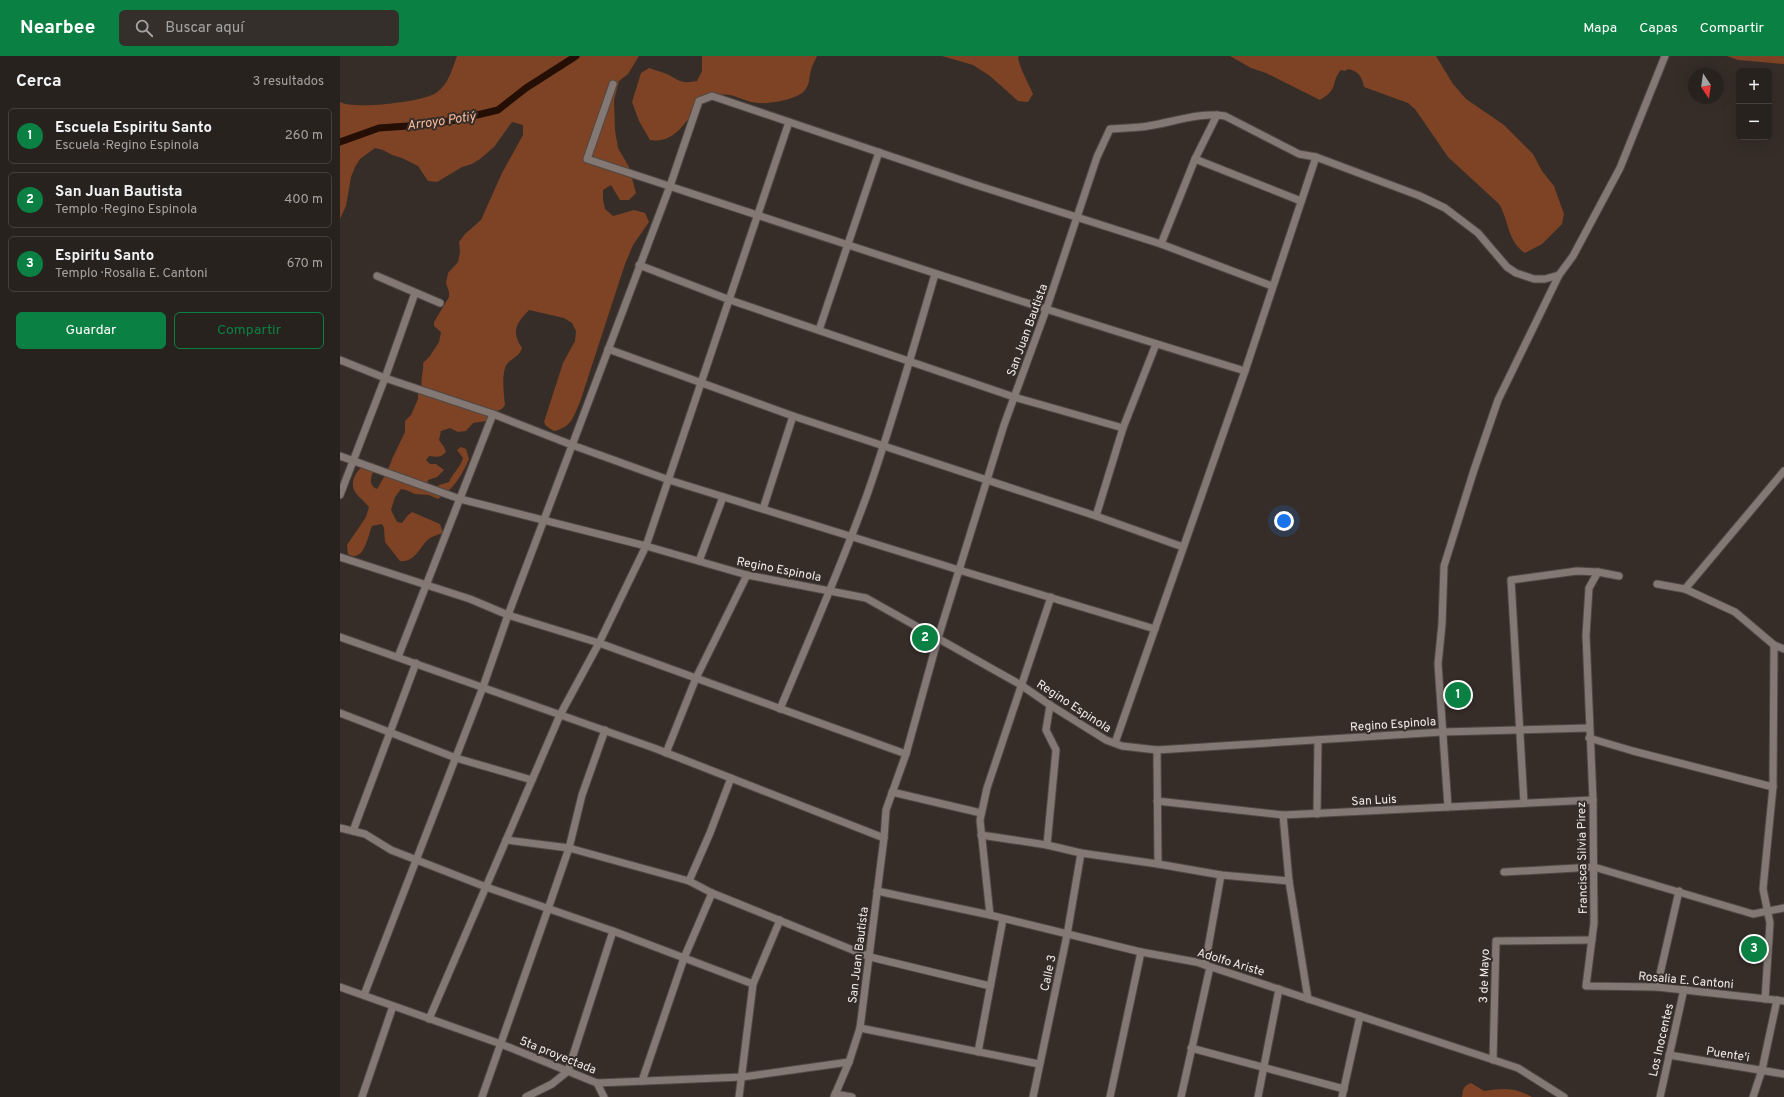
<!DOCTYPE html>
<html lang="es">
<meta charset="utf-8">
<style>
:root{--surface:#28221e;--page:#342f2b;--text:#f1f3f6;--muted:#a5a4a4;--line:#443f3c;--accent:#0b8043}
body{margin:0;font-family:Overpass,sans-serif;background:var(--page);color:var(--text)}
.controls{position:absolute;right:12px;top:12px;display:grid;overflow:hidden;border-radius:6px;box-shadow:0 4px 16px #0002}
.controls button{width:36px;height:36px;display:grid;place-items:center;padding:0;border:0;border-bottom:1px solid var(--line);background:var(--surface);color:var(--text);font:20px sans-serif}
.compass{position:absolute;left:1348px;top:12px;width:36px;height:36px;border-radius:50%;background:var(--surface);box-shadow:0 4px 16px #0002;rotate:167deg}
.you{position:absolute;left:944px;top:465px;width:14px;height:14px;margin:-10px;border:3px solid #fff;border-radius:50%;background:#1a73e8;box-shadow:0 0 0 6px #1a73e833}
.badge{display:grid;place-items:center;width:26px;height:26px;border-radius:50%;background:var(--accent);color:#fff;font-size:13px;font-weight:700}
.pin{position:absolute;translate:-50% -50%;border:2px solid #fff;box-shadow:0 1px 4px #0006}
.list{margin:0;padding:0;list-style:none}
h2{display:flex;justify-content:space-between;align-items:center;height:52px;margin:0;padding:0 16px;font-size:17px}
h2 small{font-size:13px;font-weight:400;color:var(--muted)}
.list li{display:grid;grid-template-columns:26px 1fr auto;gap:12px;align-items:center;box-sizing:border-box;height:56px;margin:0 8px 8px;padding:0 8px;border:1px solid var(--line);border-radius:6px}
.list b{display:block;font-size:15px;white-space:nowrap}
.list p{margin:0;font-size:13px;white-space:nowrap;color:var(--muted)}
.list em{font-size:13px;font-style:normal;color:var(--muted)}
.actions{display:flex;gap:8px;padding:12px 16px}
.actions a{flex:1;padding:9px 0;border:1px solid var(--accent);border-radius:6px;text-align:center;font-size:14px;color:var(--accent)}
.actions .main{background:var(--accent);color:#fff}
.icon{flex:none;width:22px;height:22px;fill:none;stroke:currentColor;stroke-width:2;stroke-linecap:round;stroke-linejoin:round}
.map{position:relative;flex:none;width:1444px;height:1041px;overflow:hidden}
header{display:flex;align-items:center;gap:24px;box-sizing:border-box;height:56px;padding:0 20px;background:var(--accent);color:#fff}
header strong{font-size:19px}
nav{display:flex;gap:22px;margin-inline-start:auto;font-size:14px}
.search{width:280px;height:36px;background:var(--page);display:flex;align-items:center;gap:10px;box-sizing:border-box;padding:0 14px;border-radius:6px;color:var(--muted);font-size:15px}
main{display:flex}
aside{flex:1;background:var(--surface)}
.map>svg:first-child{display:block}
.green{fill:#7d4324}
.lines{fill:none;stroke-linecap:round;stroke-linejoin:round}
.canal{stroke:#250e03;stroke-width:7}
.minor-casing{stroke:#504945;stroke-width:9}
.minor{stroke:#837873;stroke-width:7}
.labels{text-anchor:middle;stroke-width:4;stroke-linejoin:round;paint-order:stroke}
.street-label{font-size:12px;fill:#f2ece9;stroke:#362d28}
.water-label{font-size:13px;font-style:italic;fill:#fcbc9d;stroke:#362d28}
</style>
<header>
<strong>Nearbee</strong>
<div class="search"><svg class="icon" aria-label="search" viewBox="0 0 24 24"><circle cx="10" cy="10" r="6"/><path d="M15 15l6 6"/></svg>Buscar aquí</div>
<nav><a>Mapa</a><a>Capas</a><a>Compartir</a></nav>
</header>
<main>
<aside>
<h2>Cerca<small>3 resultados</small></h2>
<ul class="list">
<li><span class="badge">1</span><div><b>Escuela Espiritu Santo</b><p>Escuela · Regino Espinola</p></div><em>260 m</em></li>
<li><span class="badge">2</span><div><b>San Juan Bautista</b><p>Templo · Regino Espinola</p></div><em>400 m</em></li>
<li><span class="badge">3</span><div><b>Espiritu Santo</b><p>Templo · Rosalia E. Cantoni</p></div><em>670 m</em></li>
</ul>
<div class="actions"><a class="main">Guardar</a><a>Compartir</a></div>
</aside>
<div class="map">
<svg width="1444" height="1041" viewBox="0 0 1444 1041">
<rect width="100%" height="100%" fill="#362d28"/>
<g class="green">
<path d="M117 0H299L288 18 279 25 274 44 275 74 278 92 289 111 296 137 289 144H280L271 129 263 134V144L265 153 273 160 294 154 305 157 309 166 293 189 285 208 240 346C233 361 232 371 214 375L206 370 204 366 223 307 235 285 236 275 232 267 224 262 189 254C176 268 171 275 182 292 180 300 172 302 167 308 161 316 164 339 165 349L162 353 152 357 146 365 133 367 126 375 118 376 110 372 101 375 99 384 104 391 106 396C101 402 96 401 89 400L86 404 90 408H96L104 414 97 421 88 424 87 429 96 433 99 429 109 426C113 417 120 412 123 402L117 394 121 391 126 393 129 403C122 419 114 433 98 443L89 439 75 438 66 434 61 433 55 441 51 454 57 466 62 467 68 459 72 456 100 468 103 477C99 478 94 480 90 482 80 489 76 507 60 505L45 486 44 472 42 468 32 470C28 479 24 508 8 498L7 489 26 461 29 451C24 445 17 440 14 434 9 423 22 404 34 407 36 417 24 426 37 433 39 431 52 406 52 403L65 376V365L71 359 78 343V337L82 331C80 324 84 315 83 307L90 300 99 286 101 276 94 270V266L109 241V236L106 227 108 217 118 206 120 196 119 186 125 178 141 164 162 117 183 79V69L172 66 154 91 140 103 132 108 122 111 97 126 88 125 78 110 62 102 52 99 43 94 35 92 20 103 15 111 11 121 6 150 0 163V46C13 54 83 46 96 37 109 28 112 13 117 0Z"/>
<path d="M362 0H477C475 5 472 9 471 14 469 21 470 28 465 34 459 43 430 48 419 47 403 47 391 33 372 41 347 52 343 89 310 84L299 65 292 46 301 17 309 12C315 14 321 16 327 18 340 25 341 28 357 25L362 15Z"/>
<path d="M602 0H679L678 2C681 15 688 26 693 38L688 46 678 45 650 20 633 9Z"/>
<path d="M890 0H1096L1113 28 1126 43 1164 69 1193 98 1202 115 1214 130 1224 158 1222 168 1202 188 1185 197C1167 185 1169 164 1159 148L1108 101 1075 53 1068 47 1024 31C1022 21 1019 15 1008 13L1005 15 1001 14C990 27 1000 32 980 44L926 17 911 12Z"/>
<path d="M1387 0H1444V8L1398 4Z"/>
<path d="M1131 1027 1144 1035C1163 1032 1174 1031 1192 1041H1122C1123 1033 1123 1030 1131 1027Z"/>
</g>
<g class="lines">
<path class="canal" d="M0 86 39 72 82 69 116 64 158 54 186 32 236 0"/>
<g class="minor-casing">
<g id="minor">
<path d="M273 28 247 103C466 175 684 248 905 315"/>
<path d="M855 103 961 145"/>
<path d="M821 188 855 103 877 59"/>
<path d="M299 209 390 244 674 341 783 372"/>
<path d="M37 220 100 247"/>
<path d="M479 274 539 96"/>
<path d="M268 293 453 360 756 460 843 491"/>
<path d="M0 304 45 322 153 358 232 389 329 424 619 514 815 573"/>
<path d="M0 400 120 443 306 490 407 519 526 542 681 629 710 649 766 684 782 690 817 694 1102 676 1249 672"/>
<path d="M0 439 45 322 75 237"/>
<path d="M423 453 453 360"/>
<path d="M756 460 783 372 816 288"/>
<path d="M0 501 130 543 168 559 259 587 566 698"/>
<path d="M359 505 383 441"/>
<path d="M1258 516 1249 532 1246 579 1253 744 1254 867 1246 930 1317 931 1444 945"/>
<path d="M1317 528 1345 533 1395 556 1434 589"/>
<path d="M1345 533 1444 415"/>
<path d="M0 581 314 692 544 782"/>
<path d="M58 601 153 358"/>
<path d="M440 653C470 581 502 509 528 436 553 364 574 291 595 218"/>
<path d="M0 657 116 702 192 724"/>
<path d="M1249 682 1293 695 1433 731"/>
<path d="M775 687 905 315 976 101"/>
<path d="M817 694 818 808"/>
<path d="M326 697 356 622 407 519"/>
<path d="M552 736 641 757"/>
<path d="M817 745 943 759 1253 744"/>
<path d="M1184 747 1171 524 1237 515 1258 516 1279 520"/>
<path d="M1108 751 1098 608 1102 568 1104 510 1134 414 1158 344 1219 219"/>
<path d="M977 758 978 684"/>
<path d="M943 759 949 825 968 943"/>
<path d="M0 772 25 778 51 794 146 831 273 875 413 928"/>
<path d="M13 775 76 607"/>
<path d="M641 779 707 789 741 797 818 808 881 819 949 825"/>
<path d="M166 784 229 792 349 825 372 837 530 901 650 930"/>
<path d="M707 789 716 694 706 674 710 649"/>
<path d="M1164 816 1254 811 1413 858 1444 852"/>
<path d="M349 825 370 777 391 722"/>
<path d="M537 835 650 859 801 896 856 906 1178 1012 1224 1041"/>
<path d="M650 859 640 764 647 732 711 541"/>
<path d="M865 909 881 819"/>
<path d="M0 931 161 988 257 1027 402 1021 509 1006"/>
<path d="M1317 931 1339 835"/>
<path d="M24 939 143 631 168 559 330 130 359 45 372 40 633 128 821 188 932 230"/>
<path d="M1425 943 1430 867 1423 833 1433 731 1434 589 1444 593"/>
<path d="M89 963 220 659 259 587 306 490 449 66"/>
<path d="M520 972 699 1008"/>
<path d="M851 992 1004 1033"/>
<path d="M638 996 663 863"/>
<path d="M1329 999 1444 1018"/>
<path d="M1153 1004 1156 885 1252 884"/>
<path d="M302 1025 344 902 372 837"/>
<path d="M257 1027 264 1041"/>
<path d="M495 1038 512 1041"/>
<path d="M22 1041 53 950"/>
<path d="M142 1041 208 853 229 792 242 739 265 674"/>
<path d="M186 1041 212 1028 228 1015 273 875"/>
<path d="M399 1041 413 928 440 864"/>
<path d="M494 1041 509 1006 520 972 544 782 546 754 566 698 598 582 664 369 706 254 757 101 770 73C783 72 796 72 808 70 834 66 859 56 885 60L959 98 976 101 1080 140 1105 152 1138 177 1167 211 1176 217 1194 223H1205L1219 219 1233 200 1280 112 1325 0"/>
<path d="M693 1041 727 879 741 797"/>
<path d="M770 1041 801 896"/>
<path d="M841 1041 870 911"/>
<path d="M918 1041 939 933"/>
<path d="M1002 1041 1020 960"/>
<path d="M1320 1041 1344 933"/>
<path d="M1413 1041 1422 1014 1437 944"/>
</g>
</g>
<use href="#minor" class="minor"/>
</g>
<g class="labels">
<g class="street-label">
<text transform="translate(687 274) rotate(-70)" y="4">San Juan Bautista</text>
<text transform="translate(439 513) rotate(11)" y="4">Regino Espinola</text>
<text transform="translate(734 650) rotate(33)" y="4">Regino Espinola</text>
<text transform="translate(1053 668) rotate(-4)" y="4">Regino Espinola</text>
<text transform="translate(1034 744) rotate(-3)" y="4">San Luis</text>
<text transform="translate(1242 802) rotate(-91)" y="4">Francisca Silvia Pirez</text>
<text transform="translate(518 899) rotate(-83)" y="4">San Juan Bautista</text>
<text transform="translate(891 906) rotate(17)" y="4">Adolfo Ariste</text>
<text transform="translate(708 917) rotate(-78)" y="4">Calle 3</text>
<text transform="translate(1144 920) rotate(-88)" y="4">3 de Mayo</text>
<text transform="translate(1346 924) rotate(5)" y="4">Rosalia E. Cantoni</text>
<text transform="translate(1321 984) rotate(-77)" y="4">Los Inocentes</text>
<text transform="translate(1388 998) rotate(9)" y="4">Puente'i</text>
<text transform="translate(218 999) rotate(22)" y="4">5ta proyectada</text>
</g>
<g class="water-label">
<text transform="translate(101 64) rotate(-8)" y="5">Arroyo Poti´y</text>
</g>
</g>
</svg>
<div class="controls">
<button>+</button>
<button>−</button>
</div>
<svg class="compass" viewBox="-18 -18 36 36"><path d="M0-13l5 13h-10z" fill="#e53935"/><path d="M0 13l5-13h-10z" fill="#a5a4a4"/></svg>
<div class="you"></div>
<div class="pin badge" style="left:1118px;top:639px">1</div>
<div class="pin badge" style="left:585px;top:582px">2</div>
<div class="pin badge" style="left:1414px;top:893px">3</div>
</div>
</main>
